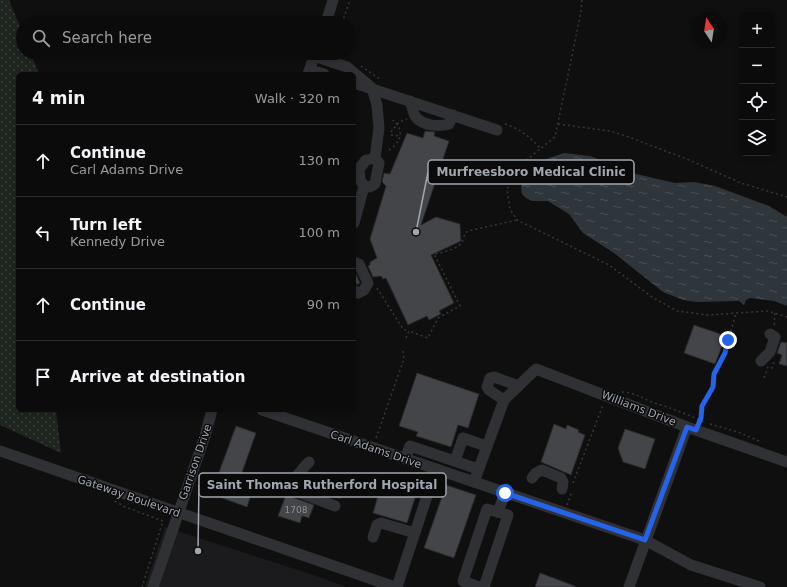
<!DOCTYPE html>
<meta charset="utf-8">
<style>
:root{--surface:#0b0b0c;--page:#19191a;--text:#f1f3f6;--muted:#9a9b9d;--line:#2b2b2d}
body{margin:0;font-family:"DejaVu Sans",sans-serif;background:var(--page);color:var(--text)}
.controls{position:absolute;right:12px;top:12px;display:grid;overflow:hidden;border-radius:6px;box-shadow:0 2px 6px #0003}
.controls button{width:36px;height:36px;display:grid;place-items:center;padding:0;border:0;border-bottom:1px solid var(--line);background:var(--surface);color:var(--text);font:20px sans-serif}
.compass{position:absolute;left:691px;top:12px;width:36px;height:36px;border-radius:50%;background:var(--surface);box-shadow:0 2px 6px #0003;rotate:348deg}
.stop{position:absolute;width:12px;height:12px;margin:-9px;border:3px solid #2563eb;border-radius:50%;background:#fff}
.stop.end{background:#2563eb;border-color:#fff;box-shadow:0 1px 4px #0008}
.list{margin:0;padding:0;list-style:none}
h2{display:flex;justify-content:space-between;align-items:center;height:52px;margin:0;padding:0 16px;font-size:17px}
h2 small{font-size:13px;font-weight:400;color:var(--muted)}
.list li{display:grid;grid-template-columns:26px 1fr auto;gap:12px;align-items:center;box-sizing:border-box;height:72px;padding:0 16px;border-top:1px solid var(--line)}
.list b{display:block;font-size:15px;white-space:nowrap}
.list p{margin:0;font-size:13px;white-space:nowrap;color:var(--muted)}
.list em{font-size:13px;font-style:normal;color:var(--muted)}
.icon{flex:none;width:22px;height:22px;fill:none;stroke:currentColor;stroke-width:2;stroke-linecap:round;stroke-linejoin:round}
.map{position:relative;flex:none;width:787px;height:587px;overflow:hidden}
.search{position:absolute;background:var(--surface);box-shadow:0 2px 6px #0003;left:16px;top:16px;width:340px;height:44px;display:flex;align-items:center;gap:10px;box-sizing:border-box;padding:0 14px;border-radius:22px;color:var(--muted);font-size:15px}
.panel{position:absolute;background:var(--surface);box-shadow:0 2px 6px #0003;left:16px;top:72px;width:340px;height:340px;border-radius:6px}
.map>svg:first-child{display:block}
.built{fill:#1b1b1d}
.grass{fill:url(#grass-dots)}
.water{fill:url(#water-ripples)}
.building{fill:#434548;stroke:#29292c}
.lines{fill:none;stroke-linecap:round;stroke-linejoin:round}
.path{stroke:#37383b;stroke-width:1.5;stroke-dasharray:2 3;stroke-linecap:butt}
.minor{stroke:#303135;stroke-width:11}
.route{stroke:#2563eb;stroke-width:5}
.labels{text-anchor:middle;stroke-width:3;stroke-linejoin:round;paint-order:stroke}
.number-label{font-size:9px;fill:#8a8e96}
.street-label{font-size:11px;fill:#a1a7b0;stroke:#0a0a0b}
.leader{fill:none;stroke:#a1a7b0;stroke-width:1.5}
.callout-dot{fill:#a1a7b0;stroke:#0a0a0b;stroke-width:1.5}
.callout{fill:#0a0a0b;stroke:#a1a7b0;stroke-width:1.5}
.callout-label{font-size:12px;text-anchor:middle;font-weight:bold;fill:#a1a7b0}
</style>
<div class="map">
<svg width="787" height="587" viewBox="0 0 787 587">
<defs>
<pattern id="grass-dots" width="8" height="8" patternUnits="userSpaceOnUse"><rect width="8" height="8" fill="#1e241e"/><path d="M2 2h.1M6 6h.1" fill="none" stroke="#3c413c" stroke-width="1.8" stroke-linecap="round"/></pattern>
<pattern id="water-ripples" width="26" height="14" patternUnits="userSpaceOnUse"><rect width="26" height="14" fill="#2e363b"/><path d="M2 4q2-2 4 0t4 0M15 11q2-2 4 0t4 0" fill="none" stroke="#495055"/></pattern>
</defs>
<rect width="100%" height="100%" fill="#0f0f10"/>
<path class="built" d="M165 527 313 575 347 587H145Z"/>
<path class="grass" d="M0 0H9L23 34V53H31L39 74H18V410H56L61 453 0 425Z"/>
<path class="water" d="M564 153 590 156 636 174 675 183 694 182 715 186 769 206 787 217V306L774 301 750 298 746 300 744 305 739 301 696 302 683 300 663 292 614 253 583 233 569 214 548 201H532L526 198 522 194 521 187 525 178 541 161Z"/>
<g class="building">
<path d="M425 131 435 132 434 136 449 141 421 225 436 217 460 224 461 241 431 255 454 303 439 311 441 314 429 320 427 316 408 325 386 278 383 279 381 276 373 277 368 266 370 265V262L377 258 370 239 386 186 382 182 384 173 390 174 407 133 423 138Z"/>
<path d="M355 272 360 283 357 285 354 279Z"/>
<path d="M694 325 726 336 715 364 684 353Z"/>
<path d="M781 342 787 343V366L779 364 782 355 777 353Z"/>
<path d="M417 373 479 394 468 428 458 425 451 447 416 436 418 432 399 426Z"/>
<path d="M554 424 566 429 567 425 579 430 578 432 585 435 571 475 541 462Z"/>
<path d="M236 426 256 433 239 481 254 485 247 507 211 494Z"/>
<path d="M625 429 655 439 645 469 623 462 618 448Z"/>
<path d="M381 485 416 495 407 523 373 513Z"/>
<path d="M446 485 476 495 454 558 424 548Z"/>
<path d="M286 495 314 505 309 518 302 516 300 523 278 516Z"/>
<path d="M540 573 575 586V587H535Z"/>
</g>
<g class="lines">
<g class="path">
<path d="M582 0 581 12 555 137 514 170 507 190 510 209 517 220 609 265 652 297 677 311 708 315 768 311 787 317"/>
<path d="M342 23 350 0"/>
<path d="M361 66 381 80"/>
<path d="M505 124C520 129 530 137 541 149"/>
<path d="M558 124 610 131 626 136 689 160 741 183 787 197"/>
<path d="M391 132 399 122 407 119"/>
<path d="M391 135 401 136"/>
<path d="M389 150C402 142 405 128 391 119"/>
<path d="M377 288 403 329 408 331"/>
<path d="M775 313 774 323 776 327"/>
<path d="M406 338 409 331 428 338 438 318 460 306 434 254C443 252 457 250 462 242 465 237 463 234 468 231L517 220"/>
<path d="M764 378 768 367 772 368 774 362"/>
<path d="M622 392C635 392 643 399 654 403 672 408 689 415 706 423"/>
<path d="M701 420 702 406 713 387 714 374 725 353 736 313"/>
<path d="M710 424 738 432 759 441"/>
<path d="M376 438 404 359 403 351"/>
<path d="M573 483 603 405"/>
<path d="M115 501 125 507 163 521 142 587"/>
<path d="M567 505 572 491"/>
</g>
<g class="minor">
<path d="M326 23 333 0"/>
<path d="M314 56 347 67 372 88 377 105 379 128 375 158 379 163 375 184 370 187 364 186 360 180 359 169 366 160 375 158"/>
<path d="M310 70 324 74"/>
<path d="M308 74 315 53"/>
<path d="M354 83 497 130"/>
<path d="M410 101C412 105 413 112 415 116 422 126 439 127 449 124L453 115"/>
<path d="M354 223 364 186"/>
<path d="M354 262 359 264 368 283 364 290 358 293 354 291"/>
<path d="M761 361 770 352 775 337 770 334"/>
<path d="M504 400 489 390 487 387 490 378 494 377 519 386"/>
<path d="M262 410 645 540 691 565 760 587"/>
<path d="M0 451 395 587"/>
<path d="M405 459 410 446 478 469"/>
<path d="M455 461 463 438 486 446"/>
<path d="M309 462C300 471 293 479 298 492L335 506"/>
<path d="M298 474 303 480 339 493"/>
<path d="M532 478 536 473 542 470 561 478 563 482 562 489"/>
<path d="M474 482 504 400 536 369 687 427 787 462"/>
<path d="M498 512 505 493"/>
<path d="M373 537 377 525 381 523 415 533"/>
<path d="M153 587 205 436 212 410"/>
<path d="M397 587 436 469"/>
<path d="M479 587 463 581 487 509 508 515 484 587"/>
<path d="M629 587 687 427"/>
</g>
</g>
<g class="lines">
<path class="route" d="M505 493 645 540 687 427 696 430 701 418 702 406 713 387 714 374 725 353 728 340"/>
</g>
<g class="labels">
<g class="number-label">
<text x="296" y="513">1708</text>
</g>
<g class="street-label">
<text transform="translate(639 408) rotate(21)" y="4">Williams Drive</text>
<text transform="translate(376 449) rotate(19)" y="4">Carl Adams Drive</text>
<text transform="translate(195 462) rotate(-71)" y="4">Garrison Drive</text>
<text transform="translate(129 496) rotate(19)" y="4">Gateway Boulevard</text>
</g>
</g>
<path class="leader" d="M416 232L428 172M198 551L199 485"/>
<g class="callout-dot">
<circle cx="416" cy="232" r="4"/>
<circle cx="198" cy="551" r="4"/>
</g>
<g class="callout">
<rect x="428" y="160" width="206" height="24" rx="4"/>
<rect x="199" y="473" width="247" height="24" rx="4"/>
</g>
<g class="callout-label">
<text x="531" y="176">Murfreesboro Medical Clinic</text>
<text x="322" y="489">Saint Thomas Rutherford Hospital</text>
</g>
</svg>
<div class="controls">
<button>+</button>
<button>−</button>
<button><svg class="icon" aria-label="locate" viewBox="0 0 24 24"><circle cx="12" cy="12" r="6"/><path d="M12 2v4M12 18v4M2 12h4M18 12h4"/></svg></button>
<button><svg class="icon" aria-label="layers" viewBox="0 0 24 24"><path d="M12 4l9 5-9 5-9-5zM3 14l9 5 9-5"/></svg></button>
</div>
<svg class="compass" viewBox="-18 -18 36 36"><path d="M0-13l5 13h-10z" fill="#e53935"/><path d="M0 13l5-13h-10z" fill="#9a9b9d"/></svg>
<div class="stop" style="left:505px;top:493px"></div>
<div class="stop end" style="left:728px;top:340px"></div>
<div class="search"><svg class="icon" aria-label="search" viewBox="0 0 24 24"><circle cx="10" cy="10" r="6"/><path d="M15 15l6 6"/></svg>Search here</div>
<section class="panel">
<h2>4 min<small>Walk · 320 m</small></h2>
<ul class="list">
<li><svg class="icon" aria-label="ahead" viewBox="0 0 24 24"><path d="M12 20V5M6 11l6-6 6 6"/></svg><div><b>Continue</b><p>Carl Adams Drive</p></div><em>130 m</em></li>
<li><svg class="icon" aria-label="left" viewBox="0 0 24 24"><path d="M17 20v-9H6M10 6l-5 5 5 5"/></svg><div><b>Turn left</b><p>Kennedy Drive</p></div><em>100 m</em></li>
<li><svg class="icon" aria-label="ahead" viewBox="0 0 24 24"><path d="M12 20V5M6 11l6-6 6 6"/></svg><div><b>Continue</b></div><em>90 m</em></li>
<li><svg class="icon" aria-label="arrive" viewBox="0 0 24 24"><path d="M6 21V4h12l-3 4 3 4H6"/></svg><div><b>Arrive at destination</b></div></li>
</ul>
</section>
</div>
